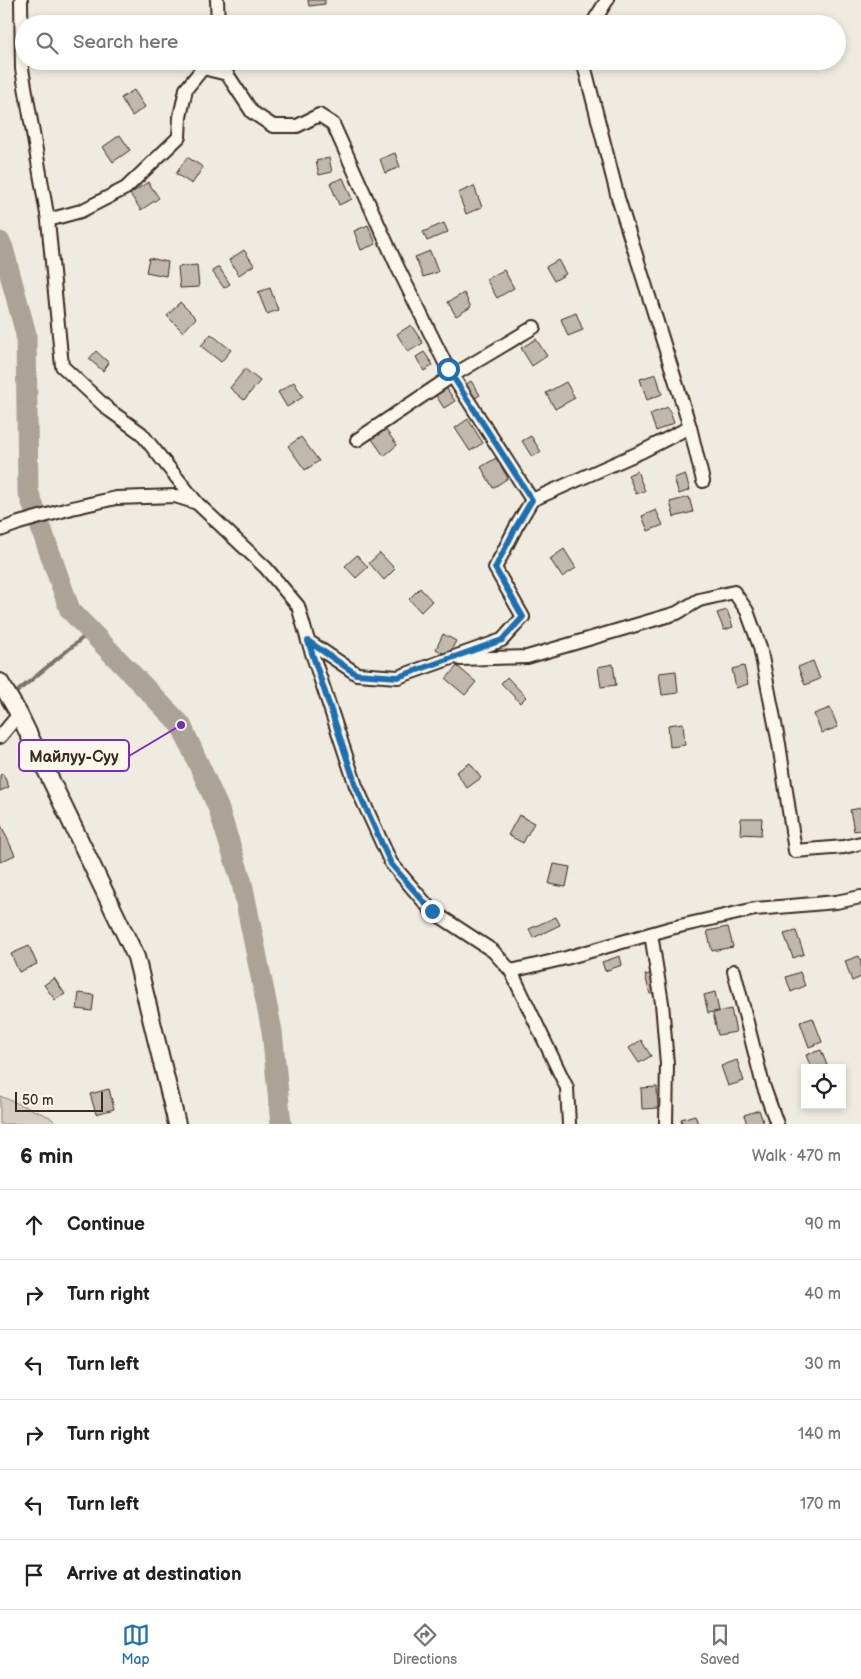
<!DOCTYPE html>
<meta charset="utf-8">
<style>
:root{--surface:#fff;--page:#f6f6f6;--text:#202124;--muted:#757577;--line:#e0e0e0;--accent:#1f6fb2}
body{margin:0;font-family:"Balsamiq Sans",sans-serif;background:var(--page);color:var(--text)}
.controls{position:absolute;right:15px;bottom:15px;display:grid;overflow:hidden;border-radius:0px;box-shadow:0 2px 8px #0003}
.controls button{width:45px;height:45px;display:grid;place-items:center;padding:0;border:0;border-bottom:1px solid var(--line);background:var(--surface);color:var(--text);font:25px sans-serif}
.scale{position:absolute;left:15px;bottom:12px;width:88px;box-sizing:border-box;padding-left:5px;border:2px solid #3b2a1e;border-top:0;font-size:14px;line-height:18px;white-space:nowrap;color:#3b2a1e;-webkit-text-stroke:4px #fbf7ec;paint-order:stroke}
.stop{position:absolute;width:15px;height:15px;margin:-11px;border:4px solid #1f6fb2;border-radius:50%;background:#fff}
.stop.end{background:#1f6fb2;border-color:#fff;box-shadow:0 1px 5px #0008}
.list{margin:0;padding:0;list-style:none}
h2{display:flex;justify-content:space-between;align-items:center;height:65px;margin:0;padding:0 20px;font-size:21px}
h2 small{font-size:16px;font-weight:400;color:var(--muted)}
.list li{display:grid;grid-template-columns:32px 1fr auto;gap:15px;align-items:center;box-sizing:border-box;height:70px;padding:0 20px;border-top:1px solid var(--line)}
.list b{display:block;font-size:19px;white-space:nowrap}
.list em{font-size:16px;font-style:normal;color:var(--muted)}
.icon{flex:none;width:28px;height:28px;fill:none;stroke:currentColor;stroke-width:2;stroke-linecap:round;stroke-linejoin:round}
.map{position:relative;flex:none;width:861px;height:1124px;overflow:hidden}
.search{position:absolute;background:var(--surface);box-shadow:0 2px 8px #0003;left:15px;right:15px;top:15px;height:55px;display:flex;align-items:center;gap:12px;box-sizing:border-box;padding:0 18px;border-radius:28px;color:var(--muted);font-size:19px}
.sheet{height:485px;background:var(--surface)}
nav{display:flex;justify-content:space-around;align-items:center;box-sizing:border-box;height:70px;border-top:1px solid var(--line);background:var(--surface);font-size:14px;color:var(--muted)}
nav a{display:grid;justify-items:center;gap:2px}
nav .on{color:var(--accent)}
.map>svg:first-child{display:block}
.green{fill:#d5cec3;stroke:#887c70}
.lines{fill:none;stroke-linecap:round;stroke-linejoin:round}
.stream{stroke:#7f7367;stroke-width:4}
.river{stroke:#aca397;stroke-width:21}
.building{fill:#c0b8ad;stroke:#3b2a1e}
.minor-casing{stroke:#3b2a1e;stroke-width:16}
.major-casing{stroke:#3b2a1e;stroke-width:20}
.minor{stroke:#fbf7ec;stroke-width:12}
.major{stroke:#fbf7ec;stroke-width:16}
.route{stroke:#1f6fb2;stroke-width:6}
.leader{fill:none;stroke:#7b2cbf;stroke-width:2}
.callout-dot{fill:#7b2cbf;stroke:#fbf7ec;stroke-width:2}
.callout{fill:#fbf7ec;stroke:#7b2cbf;stroke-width:2}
.callout-label{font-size:16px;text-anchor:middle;font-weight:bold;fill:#3b2a1e}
</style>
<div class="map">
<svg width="861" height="1124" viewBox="0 0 861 1124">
<rect width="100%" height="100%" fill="#f0ebe0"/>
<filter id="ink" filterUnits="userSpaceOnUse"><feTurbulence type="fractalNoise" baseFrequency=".02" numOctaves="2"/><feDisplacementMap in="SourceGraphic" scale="10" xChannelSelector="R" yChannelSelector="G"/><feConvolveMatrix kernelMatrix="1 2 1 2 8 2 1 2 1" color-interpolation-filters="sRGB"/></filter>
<g filter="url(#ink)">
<path class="green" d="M0 1096 50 1117 57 1124H0Z"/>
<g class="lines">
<path class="stream" d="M13 695 91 631"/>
<path class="river" d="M0 242 3 248 26 334 28 491 70 610 181 725 218 807 242 883 272 1031 281 1124"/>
</g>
<g class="building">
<path d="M308 0H325V4L309 6Z"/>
<path d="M134 90 145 107 132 116 121 98Z"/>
<path d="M120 135 130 150 113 162 103 147Z"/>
<path d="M395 153 400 167 385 173 380 159Z"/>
<path d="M187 157 203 167 192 184 176 174Z"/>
<path d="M329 158 332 172 319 175 316 161Z"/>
<path d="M343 178 352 199 339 205 330 183Z"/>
<path d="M148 182 159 198 141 210 130 194Z"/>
<path d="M474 186 482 207 466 214 458 193Z"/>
<path d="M444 223 448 232 427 241 423 232Z"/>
<path d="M368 225 376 244 361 250 354 231Z"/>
<path d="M244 250 254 265 239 275 229 260Z"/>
<path d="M430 251 438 272 423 277 415 257Z"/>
<path d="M149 258 168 262 166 276 146 272Z"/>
<path d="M558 260 566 274 554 281 546 267Z"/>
<path d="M197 265 199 287 180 288 178 267Z"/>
<path d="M219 267 230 284 224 288 212 271Z"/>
<path d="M504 270 514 288 497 298 486 279Z"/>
<path d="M270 288 278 310 267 314 258 292Z"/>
<path d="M464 293 471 307 456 316 448 302Z"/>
<path d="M180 302 196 318 183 332 167 316Z"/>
<path d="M576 313 583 330 568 336 561 319Z"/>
<path d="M411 325 423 343 408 352 397 334Z"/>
<path d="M211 334 231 350 221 362 201 346Z"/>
<path d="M536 339 547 356 532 366 521 348Z"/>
<path d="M96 351 109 363 103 371 89 359Z"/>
<path d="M424 352 433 365 424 371 416 357Z"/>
<path d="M245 369 260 381 244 400 230 388Z"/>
<path d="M656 374 662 394 647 400 640 379Z"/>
<path d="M471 381 480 395 472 400 463 386Z"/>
<path d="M294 382 303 397 287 407 278 392Z"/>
<path d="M566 382 575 398 555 409 546 393Z"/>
<path d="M445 386 455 401 444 408 434 393Z"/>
<path d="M668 407 674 423 656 431 650 414Z"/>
<path d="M468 419 483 443 470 451 455 428Z"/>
<path d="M385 429 397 445 384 456 372 439Z"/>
<path d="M531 436 541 452 532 457 522 441Z"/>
<path d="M301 437 319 461 305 470 288 446Z"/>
<path d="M496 458 508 478 493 488 481 467Z"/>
<path d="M637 471 645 491 636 494 628 475Z"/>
<path d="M685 474 690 490 679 494 674 478Z"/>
<path d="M689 497 693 512 674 517 670 502Z"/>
<path d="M656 510 663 525 648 531 642 516Z"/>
<path d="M564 549 576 568 562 577 550 559Z"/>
<path d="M380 553 395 569 384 580 369 563Z"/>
<path d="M357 555 368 567 356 578 345 566Z"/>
<path d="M420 588 432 601 421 612 409 599Z"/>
<path d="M727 610 733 627 724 630 717 613Z"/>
<path d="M443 634 456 641 448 656 436 649Z"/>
<path d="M813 661 820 679 805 685 798 667Z"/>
<path d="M613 664 616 685 601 687 598 667Z"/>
<path d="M457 666 476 682 465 695 446 679Z"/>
<path d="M744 666 748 684 736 688 732 669Z"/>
<path d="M676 671 678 693 662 695 659 673Z"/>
<path d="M507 677 526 697 520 703 501 683Z"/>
<path d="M830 708 838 727 822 733 814 714Z"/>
<path d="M683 723 685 745 670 747 668 725Z"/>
<path d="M470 763 481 778 467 788 456 772Z"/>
<path d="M3 774 9 787 0 791V775Z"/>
<path d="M861 808V830L854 831 850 810Z"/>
<path d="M519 815 534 823 523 843 508 835Z"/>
<path d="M741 818H762L761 835 740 834Z"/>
<path d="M0 825H1L15 855 0 862Z"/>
<path d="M554 864 570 867 566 887 549 884Z"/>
<path d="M556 917 560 925 533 938 529 929Z"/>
<path d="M728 927 733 947 712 951 707 931Z"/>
<path d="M796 931 804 954 793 958 784 934Z"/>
<path d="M29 946 37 964 19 972 11 954Z"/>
<path d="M620 956 622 965 605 971 602 962Z"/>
<path d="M859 956 861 962V977L852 981 845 961Z"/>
<path d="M800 972 805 986 791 992 786 977Z"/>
<path d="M654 973 659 992 650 994 645 975Z"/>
<path d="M54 978 65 994 55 1000 44 985Z"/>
<path d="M715 992 719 1011 708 1013 704 995Z"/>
<path d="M79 993 94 995 92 1011 77 1009Z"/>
<path d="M731 1009 736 1032 718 1035 713 1013Z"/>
<path d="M813 1018 822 1042 809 1047 800 1022Z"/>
<path d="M641 1040 651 1056 639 1063 629 1048Z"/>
<path d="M821 1050 828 1068H811L806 1055Z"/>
<path d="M737 1060 744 1081 728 1086 721 1066Z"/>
<path d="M657 1087 658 1108 642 1109 641 1088Z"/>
<path d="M109 1089 114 1109 96 1114 90 1094Z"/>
<path d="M759 1110 764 1124H747L744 1115Z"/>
<path d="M695 1115 698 1124H682L681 1119Z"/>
</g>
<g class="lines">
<g class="minor-casing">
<g id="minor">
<path d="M21 0 22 69 48 220 62 366 109 410 141 433 197 503"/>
<path d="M217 0 218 24"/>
<path d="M592 24 607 0"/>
<path d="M583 61 618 198 690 427 703 481"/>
<path d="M48 220 81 211 126 188 179 137 180 117 186 89 203 68 227 74 252 112 273 126H297L319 115 333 124 398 268 448 369 532 500"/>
<path d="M357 440 452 376 534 327"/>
<path d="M0 530 19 523 72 508 116 498 175 496 197 503 266 568 298 606 308 641 357 674 398 677 502 640 523 617 495 568 516 527 532 500 643 451 690 427"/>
<path d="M308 641 356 786 391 863 432 911 493 951 511 971 567 1088 569 1124"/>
<path d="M460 659 527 657 677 613 699 600 734 592 747 611 760 647 779 744 795 851 844 847 861 843"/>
<path d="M0 737 19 714"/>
<path d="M651 934 662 1003 667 1064 666 1124"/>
<path d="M511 971 566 958 671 928 755 909 836 902 861 897"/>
<path d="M734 971 763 1085 777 1124"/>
</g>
</g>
<g class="major-casing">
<path id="major" d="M0 682 19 714 136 957 177 1124"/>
</g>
<use href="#minor" class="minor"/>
<use href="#major" class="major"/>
</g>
</g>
<g class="lines" filter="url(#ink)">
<path class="route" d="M432 911 391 864 356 786 308 641 356 674 398 677 502 640 523 617 495 568 516 527 532 500 448 369"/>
</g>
<path class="leader" d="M181 725L129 756"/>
<circle class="callout-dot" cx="181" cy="725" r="5"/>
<rect class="callout" x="19" y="740" width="110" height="31" rx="5"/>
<g class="callout-label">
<text x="74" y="762">Майлуу-Суу</text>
</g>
</svg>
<div class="controls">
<button><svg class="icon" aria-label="locate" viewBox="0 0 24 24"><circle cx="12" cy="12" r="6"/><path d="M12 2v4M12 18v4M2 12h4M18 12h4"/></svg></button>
</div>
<div class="scale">50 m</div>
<div class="stop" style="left:448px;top:369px"></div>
<div class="stop end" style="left:432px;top:911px"></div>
<div class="search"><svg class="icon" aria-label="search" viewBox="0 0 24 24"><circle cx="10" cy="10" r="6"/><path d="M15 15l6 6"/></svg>Search here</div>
</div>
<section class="sheet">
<h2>6 min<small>Walk · 470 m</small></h2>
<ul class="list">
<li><svg class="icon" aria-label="ahead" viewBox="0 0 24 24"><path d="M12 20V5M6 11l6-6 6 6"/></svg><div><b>Continue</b></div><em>90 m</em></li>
<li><svg class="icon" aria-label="right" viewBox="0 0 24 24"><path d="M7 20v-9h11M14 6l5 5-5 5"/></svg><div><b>Turn right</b></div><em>40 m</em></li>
<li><svg class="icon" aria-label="left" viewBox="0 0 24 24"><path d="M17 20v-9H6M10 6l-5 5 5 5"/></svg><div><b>Turn left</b></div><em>30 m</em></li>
<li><svg class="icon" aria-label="right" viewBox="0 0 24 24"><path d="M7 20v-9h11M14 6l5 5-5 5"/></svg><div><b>Turn right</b></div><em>140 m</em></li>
<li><svg class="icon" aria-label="left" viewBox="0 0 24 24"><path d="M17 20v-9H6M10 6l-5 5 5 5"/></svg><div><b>Turn left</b></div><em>170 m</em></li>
<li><svg class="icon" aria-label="arrive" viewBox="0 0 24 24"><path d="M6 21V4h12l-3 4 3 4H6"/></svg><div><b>Arrive at destination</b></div></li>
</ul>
</section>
<nav>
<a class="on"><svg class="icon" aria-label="map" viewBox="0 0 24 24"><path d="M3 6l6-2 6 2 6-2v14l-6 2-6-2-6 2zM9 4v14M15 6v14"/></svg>Map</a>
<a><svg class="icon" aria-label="directions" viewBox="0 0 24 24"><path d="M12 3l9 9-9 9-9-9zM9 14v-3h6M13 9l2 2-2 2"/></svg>Directions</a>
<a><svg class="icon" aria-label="saved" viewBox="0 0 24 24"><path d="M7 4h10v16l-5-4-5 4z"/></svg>Saved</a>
</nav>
